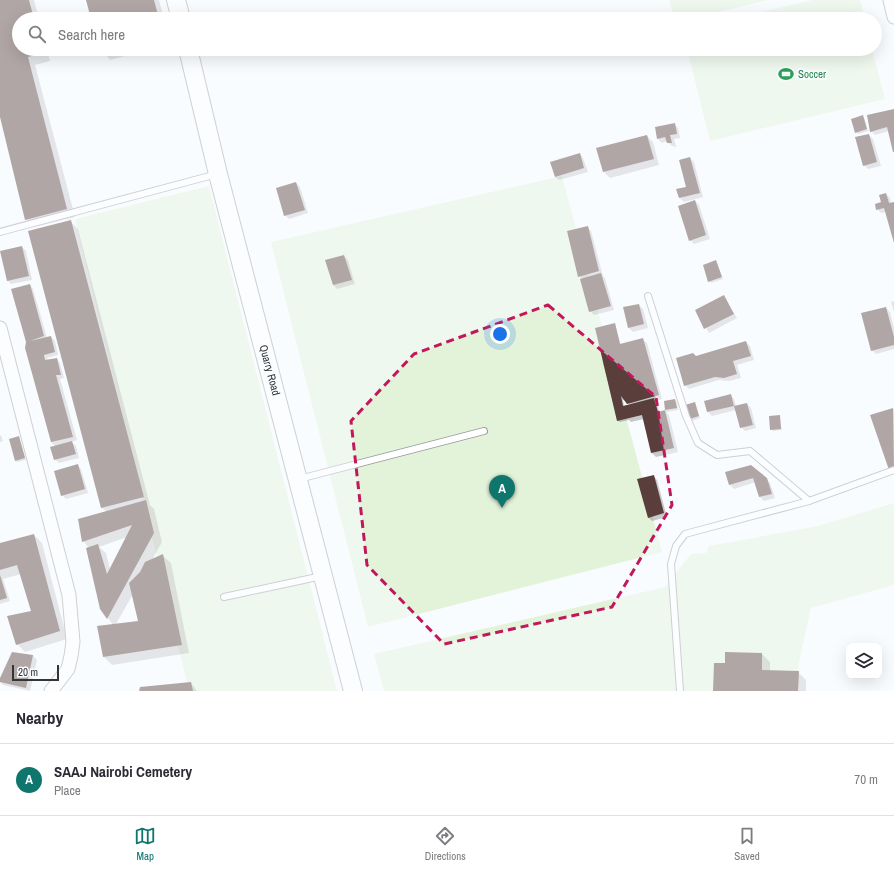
<!DOCTYPE html>
<style>
:root{--surface:#fff;--page:#f2f2f3;--text:#2b2b33;--muted:#7c7c81;--line:#e1e1e2;--accent:#0f766e}
body{margin:0;font-family:"Archivo Narrow",sans-serif;background:var(--page);color:var(--text)}
.controls{position:absolute;right:12px;bottom:12px;display:grid;overflow:hidden;border-radius:8px;box-shadow:0 4px 16px #0002}
.controls button{width:36px;height:36px;display:grid;place-items:center;padding:0;border:0;border-bottom:1px solid var(--line);background:var(--surface);color:var(--text);font:20px sans-serif}
.scale{position:absolute;left:12px;bottom:10px;width:47px;box-sizing:border-box;padding-left:4px;border:2px solid #333435;border-top:0;font-size:11px;line-height:14px;white-space:nowrap;color:#333435;-webkit-text-stroke:3px #f9fcff;paint-order:stroke}
.you{position:absolute;left:500px;top:334px;width:14px;height:14px;margin:-10px;border:3px solid #fff;border-radius:50%;background:#1a73e8;box-shadow:0 0 0 6px #1a73e833}
.badge{display:grid;place-items:center;width:26px;height:26px;border-radius:50%;background:var(--accent);color:#fff;font-size:13px;font-weight:700}
.pin{position:absolute;translate:-50% -33px;filter:drop-shadow(0 1px 2px #0008)}
.pin::after{content:'';position:absolute;top:21px;width:14px;height:12px;background:inherit;clip-path:polygon(0 0,100% 0,50% 100%)}
.list{margin:0;padding:0;list-style:none}
h2{display:flex;justify-content:space-between;align-items:center;height:52px;margin:0;padding:0 16px;font-size:17px}
h2 small{font-size:13px;font-weight:400;color:var(--muted)}
.list li{display:grid;grid-template-columns:26px 1fr auto;gap:12px;align-items:center;box-sizing:border-box;height:72px;padding:0 16px;border-top:1px solid var(--line)}
.list b{display:block;font-size:15px;white-space:nowrap}
.list p{margin:0;font-size:13px;white-space:nowrap;color:var(--muted)}
.list em{font-size:13px;font-style:normal;color:var(--muted)}
.icon{flex:none;width:22px;height:22px;fill:none;stroke:currentColor;stroke-width:2;stroke-linecap:round;stroke-linejoin:round}
.map{position:relative;flex:none;width:894px;height:691px;overflow:hidden}
.search{position:absolute;background:var(--surface);box-shadow:0 4px 16px #0002;left:12px;right:12px;top:12px;height:44px;display:flex;align-items:center;gap:10px;box-sizing:border-box;padding:0 14px;border-radius:22px;color:var(--muted);font-size:15px}
.sheet{height:124px;background:var(--surface)}
nav{display:flex;justify-content:space-around;align-items:center;box-sizing:border-box;height:56px;border-top:1px solid var(--line);background:var(--surface);font-size:11px;color:var(--muted)}
nav a{display:grid;justify-items:center;gap:2px}
nav .on{color:var(--accent)}
.map>svg:first-child{display:block}
.green{fill:#e3f3da}
.shadow{fill:#0003;fill-rule:evenodd}
.building{fill:#5a3e3b}
.lines{fill:none;stroke-linecap:round;stroke-linejoin:round}
.service-casing{stroke:#989b9e;stroke-width:8}
.minor-casing{stroke:#989b9e;stroke-width:15}
.secondary-casing{stroke:#989b9e;stroke-width:20}
.service{stroke:#fff;stroke-width:6}
.minor{stroke:#fff;stroke-width:13}
.secondary{stroke:#fff;stroke-width:18}
.marked{fill:none;stroke:#c2185b;stroke-width:3;stroke-dasharray:8 5;stroke-linejoin:round}
.labels{text-anchor:middle;stroke-width:4;stroke-linejoin:round;paint-order:stroke}
.leisure-label{font-size:11px;fill:#27864d;stroke:#f9fcff;text-anchor:start}
.street-label{font-size:11px;fill:#333435;stroke:#f9fcff}
</style>
<div class="map">
<svg width="894" height="691" viewBox="0 0 894 691">
<rect width="100%" height="100%" fill="#f9fcff"/>
<g class="green">
<path d="M669 0H768L689 19H674Z"/>
<path d="M812 0H860L865 19H733Z"/>
<path d="M687 49H872L885 99 710 141Z"/>
<path d="M562 176 662 552 368 627 271 242Z"/>
<path d="M209 186 337 691H189L75 219Z"/>
<path d="M894 503V585L811 608 799 662 796 691H384L374 654 665 587 691 554 706 553 709 546 818 526Z"/>
</g>
<g class="shadow">
<path d="M0 0H34L39 19H19V49H47L50 61 35 65 75 217 34 227 26 219 0 113Z"/>
<path d="M87 0H159L164 19H92Z"/>
<path d="M101 49H152L110 60Z"/>
<path d="M894 110V150L889 131 875 135 871 131Z"/>
<path d="M864 118 868 131 858 134 856 132Z"/>
<path d="M674 124 678 128 680 138 674 139 676 147 672 146 667 141 662 143 658 139 656 128Z"/>
<path d="M869 135 873 139 881 166 868 169 864 165Z"/>
<path d="M647 136 653 142 659 165 610 178 604 172Z"/>
<path d="M580 154 583 158 588 172 559 180 555 177Z"/>
<path d="M690 158 694 162 703 197 684 202 680 198 678 190 688 188Z"/>
<path d="M296 183 300 187 308 213 289 219 285 215Z"/>
<path d="M886 194 890 198 891 204 894 203V241L886 212 881 213 877 209Z"/>
<path d="M695 201 699 205 710 239 694 244 690 240Z"/>
<path d="M70 221 78 229 150 505 154 509 162 542 152 560 163 556 171 563 189 653 112 665 104 657 113 625 101 608 89 548 83 541 107 512 102 508ZM127 537 110 569 106 553 99 547ZM133 594 140 622 116 624Z"/>
<path d="M587 227 591 231 603 276 605 278 614 310 594 315 590 311 583 279 579 276Z"/>
<path d="M22 247 26 251 32 280 11 284 7 280Z"/>
<path d="M344 256 348 260 355 284 337 289 333 285 327 261Z"/>
<path d="M716 261 723 279 711 283 709 281Z"/>
<path d="M30 285 33 289 47 338 51 337 55 341 58 355 47 358 48 361 57 359 60 363 64 378 60 379 77 440 71 442 76 446 79 458 59 463 55 459 56 447 51 442 26 348Z"/>
<path d="M724 297 737 318 709 333 696 311Z"/>
<path d="M894 301V312L891 302Z"/>
<path d="M639 305 643 309 648 328 633 332 629 328Z"/>
<path d="M886 308 890 312 894 328V349L876 354 872 350Z"/>
<path d="M615 324 621 345 643 340 647 343 662 399 656 401 660 412 666 411 665 402 675 400 677 402 678 410 666 412 669 415 678 452 656 457 652 453 644 419 631 422 629 420 620 422 618 421 603 363 602 348ZM623 400H626L630 405 624 406Z"/>
<path d="M746 342 750 346 754 360 737 365 741 378 729 381 719 380 689 389 685 385 696 357Z"/>
<path d="M730 395 734 399 736 406 747 404 751 408 756 428 745 431 741 427 736 410 712 416 708 412 706 401Z"/>
<path d="M695 403 700 418 692 421 687 406Z"/>
<path d="M893 409 894 410V474L890 469Z"/>
<path d="M779 416 782 430 773 431 771 429Z"/>
<path d="M1 435 3 441 0 442V436Z"/>
<path d="M19 437 26 460 17 462 16 460Z"/>
<path d="M77 465 81 469 88 493 66 499 62 495Z"/>
<path d="M727 473 766 479 770 483 775 498 764 501 760 497 756 482 734 489 730 485Z"/>
<path d="M653 476 657 480 667 517 652 521 648 517Z"/>
<path d="M34 535 42 543 67 639 25 652 17 644 32 612 21 574 3 579 10 601 0 604V544Z"/>
<path d="M12 653 33 656 37 660 30 691 3 685 0 682Z"/>
<path d="M726 653 762 654 770 662V671L798 672 806 680V691H714L726 664Z"/>
<path d="M191 683 197 691H140Z"/>
</g>
<g class="building">
<path d="M0 0H29L34 19H19V49H42L43 53 28 57 67 209 25 220 0 117Z"/>
<path d="M86 0H154L159 19H91Z"/>
<path d="M894 109V152H893L887 127 870 132 867 115Z"/>
<path d="M863 115 867 129 855 133 851 119Z"/>
<path d="M675 123 677 134 670 135 672 143H667L665 137 657 139 655 127Z"/>
<path d="M869 134 877 162 863 166 855 137Z"/>
<path d="M647 135 654 159 603 172 596 148Z"/>
<path d="M580 153 584 168 555 177 550 162Z"/>
<path d="M690 157 700 193 679 198 676 189 686 187 679 160Z"/>
<path d="M296 182 305 210 284 216 276 188Z"/>
<path d="M886 193 889 203 894 202V243L884 208 876 210 875 204 881 202 879 195Z"/>
<path d="M695 200 706 235 689 241 678 206Z"/>
<path d="M71 220 144 497 101 508 28 231Z"/>
<path d="M588 226 599 271 578 277 567 231Z"/>
<path d="M22 246 29 276 7 281 0 251Z"/>
<path d="M344 255 352 280 333 285 325 260Z"/>
<path d="M716 260 722 277 708 282 703 265Z"/>
<path d="M601 273 611 306 589 312 580 279Z"/>
<path d="M30 284 44 336 30 341 51 336 55 352 44 355 45 360 57 358 61 375H56L73 437 51 442 25 348 26 342 11 289Z"/>
<path d="M724 295 734 314 704 329 695 310Z"/>
<path d="M639 304 644 324 628 328 623 307Z"/>
<path d="M886 307 894 337V345L871 351 861 313Z"/>
<path d="M615 323 620 344 643 338 659 395 627 404 621 396 623 406 654 398 658 412 665 410 674 448 651 453 642 415 617 421 595 328Z"/>
<path d="M746 341 751 356 733 361 737 374 724 378 715 377 684 386 676 358 693 353 696 356Z"/>
<path d="M731 394 734 406 747 403 753 425 740 428 734 406 707 412 704 401Z"/>
<path d="M675 399 677 408 665 410 664 401Z"/>
<path d="M695 402 699 416 690 419 685 405Z"/>
<path d="M893 408 894 468 889 470 870 415Z"/>
<path d="M780 415 781 429 770 430 769 416Z"/>
<path d="M19 436 25 458 15 461 9 439Z"/>
<path d="M72 441 76 454 54 460 50 447Z"/>
<path d="M78 464 85 489 61 496 54 471Z"/>
<path d="M751 465 767 478 772 494 759 497 753 478 729 485 725 472Z"/>
<path d="M654 475 664 513 648 518 637 479Z"/>
<path d="M146 500 154 533 107 619 100 609 86 548 98 544 107 574 132 525 82 542 78 519Z"/>
<path d="M34 534 60 631 16 645 7 616 31 611 17 565 0 570V543Z"/>
<path d="M163 554 182 645 103 657 97 626 138 621 129 583 140 572 145 562Z"/>
<path d="M0 575 7 598 0 600Z"/>
<path d="M12 652 33 655 26 688 0 682V678Z"/>
<path d="M725 652 762 653V670L799 671 798 691H713L714 663H725Z"/>
<path d="M191 682 193 691H139L140 687Z"/>
</g>
<g class="lines">
<g class="service-casing">
<g id="service">
<path d="M0 232 217 174"/>
<path d="M648 296 686 416 698 443 717 455 750 451 809 501"/>
<path d="M299 479 484 431"/>
<path d="M224 597 322 576"/>
<path d="M680 691 671 564 676 546 685 534 809 501 894 470"/>
</g>
</g>
<g class="minor-casing">
<g id="minor">
<path d="M890 0 894 17"/>
<path d="M0 328 69 595 73 642 71 656 68 669 51 691"/>
</g>
</g>
<g class="secondary-casing">
<g id="secondary">
<path d="M176 0 181 19"/>
<path d="M188 49 218 174 353 691"/>
</g>
</g>
<use href="#service" class="service"/>
<use href="#minor" class="minor"/>
<use href="#secondary" class="secondary"/>
</g>
<path d="M0 0H894V691H0ZM548 305 656 397 672 505 612 607 444 644 367 565 351 421 414 354Z" fill="#f9fcff" fill-opacity=".55" fill-rule="evenodd"/>
<path class="marked" d="M548 305 656 397 672 505 612 607 444 644 367 565 351 421 414 354Z"/>
<defs>
<g id="stadium-bare" transform="scale(1.2)"><path d="M0-5a6.5 5 0 1 0 0 10a6.5 5 0 1 0 0-10ZM-3.5-1.8h7v3.6h-7Z" fill="#2e9e5b" stroke="#f9fcff" stroke-width="2.5" paint-order="stroke"/></g>
</defs>
<g fill-rule="evenodd">
<use href="#stadium-bare" x="786" y="74"/>
</g>
<g class="labels">
<g class="leisure-label">
<text x="798" y="78">Soccer</text>
</g>
<g class="street-label">
<text transform="translate(270 370) rotate(75)" y="4">Quarry Road</text>
</g>
</g>
</svg>
<div class="controls">
<button><svg class="icon" aria-label="layers" viewBox="0 0 24 24"><path d="M12 4l9 5-9 5-9-5zM3 14l9 5 9-5"/></svg></button>
</div>
<div class="scale">20 m</div>
<div class="you"></div>
<div class="pin badge" style="left:502px;top:508px">A</div>
<div class="search"><svg class="icon" aria-label="search" viewBox="0 0 24 24"><circle cx="10" cy="10" r="6"/><path d="M15 15l6 6"/></svg>Search here</div>
</div>
<section class="sheet">
<h2>Nearby<small></small></h2>
<ul class="list">
<li><span class="badge">A</span><div><b>SAAJ Nairobi Cemetery</b><p>Place</p></div><em>70 m</em></li>
</ul>
</section>
<nav>
<a class="on"><svg class="icon" aria-label="map" viewBox="0 0 24 24"><path d="M3 6l6-2 6 2 6-2v14l-6 2-6-2-6 2zM9 4v14M15 6v14"/></svg>Map</a>
<a><svg class="icon" aria-label="directions" viewBox="0 0 24 24"><path d="M12 3l9 9-9 9-9-9zM9 14v-3h6M13 9l2 2-2 2"/></svg>Directions</a>
<a><svg class="icon" aria-label="saved" viewBox="0 0 24 24"><path d="M7 4h10v16l-5-4-5 4z"/></svg>Saved</a>
</nav>
